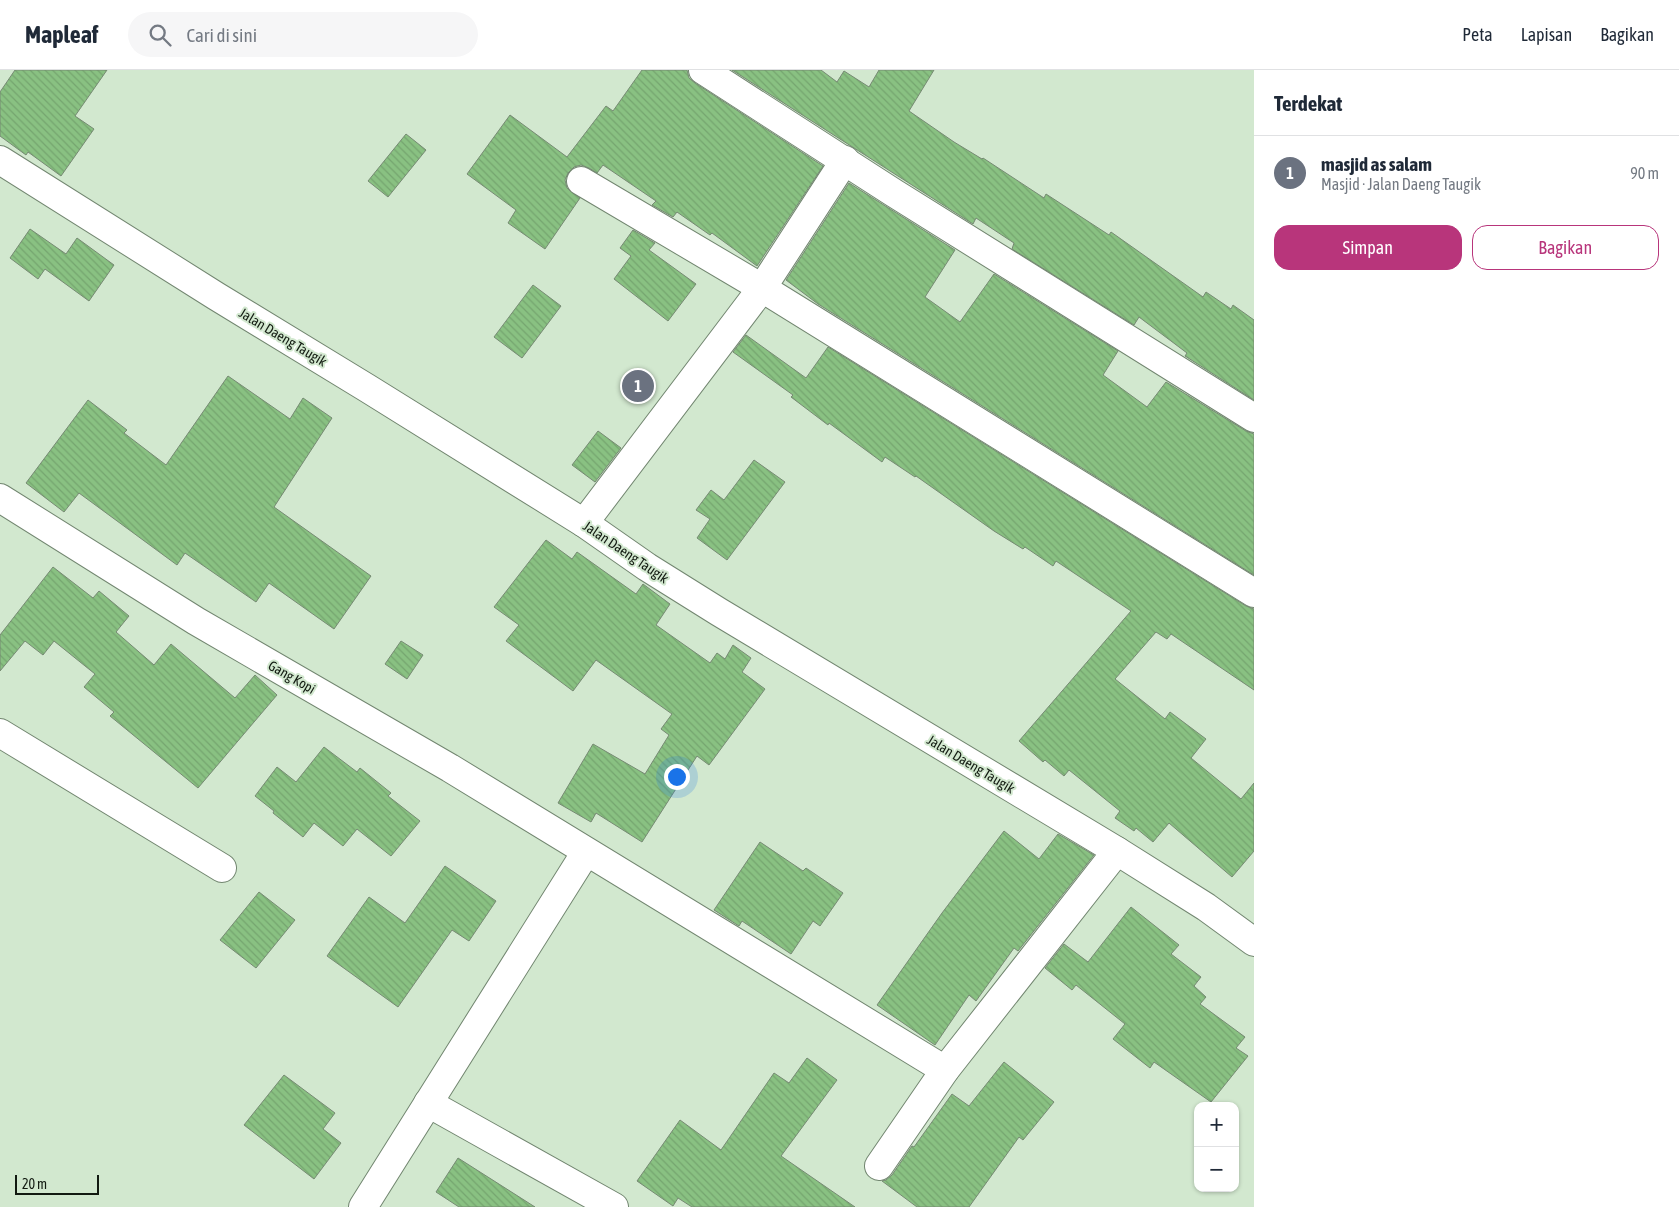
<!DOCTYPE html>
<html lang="id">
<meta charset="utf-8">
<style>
:root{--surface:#fff;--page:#f6f6f7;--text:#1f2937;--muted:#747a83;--line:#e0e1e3;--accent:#b8357b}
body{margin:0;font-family:"Asap Condensed",sans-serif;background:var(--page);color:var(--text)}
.controls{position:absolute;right:15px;bottom:15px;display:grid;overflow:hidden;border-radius:10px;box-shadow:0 1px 4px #0004}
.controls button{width:45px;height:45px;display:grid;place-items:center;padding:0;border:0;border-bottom:1px solid var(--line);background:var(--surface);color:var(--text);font:25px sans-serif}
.scale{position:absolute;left:15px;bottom:12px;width:84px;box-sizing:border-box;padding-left:5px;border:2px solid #121a11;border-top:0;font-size:14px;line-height:18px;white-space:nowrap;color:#121a11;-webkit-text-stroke:4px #d2e8cf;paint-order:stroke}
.you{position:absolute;left:676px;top:706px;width:18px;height:18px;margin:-12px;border:4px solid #fff;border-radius:50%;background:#1a73e8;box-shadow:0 0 0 8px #1a73e833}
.badge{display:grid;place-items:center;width:32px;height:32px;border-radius:50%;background:var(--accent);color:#fff;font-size:16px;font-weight:700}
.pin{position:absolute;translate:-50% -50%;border:2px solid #fff;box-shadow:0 1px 5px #0006}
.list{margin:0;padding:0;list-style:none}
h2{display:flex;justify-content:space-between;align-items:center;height:65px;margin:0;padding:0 20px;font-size:21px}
h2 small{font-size:16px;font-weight:400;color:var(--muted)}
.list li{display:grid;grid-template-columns:32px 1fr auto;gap:15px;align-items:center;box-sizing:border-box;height:75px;padding:0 20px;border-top:1px solid var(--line)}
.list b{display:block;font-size:19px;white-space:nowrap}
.list p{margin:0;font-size:16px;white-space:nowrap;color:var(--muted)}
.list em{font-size:16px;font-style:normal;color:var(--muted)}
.actions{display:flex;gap:10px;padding:15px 20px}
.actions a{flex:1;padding:11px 0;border:1px solid var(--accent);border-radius:15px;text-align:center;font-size:18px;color:var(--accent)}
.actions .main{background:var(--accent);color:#fff}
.icon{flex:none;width:28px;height:28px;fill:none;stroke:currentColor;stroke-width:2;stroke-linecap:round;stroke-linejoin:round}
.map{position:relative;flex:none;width:1254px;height:1137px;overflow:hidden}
header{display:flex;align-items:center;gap:30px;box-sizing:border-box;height:70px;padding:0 25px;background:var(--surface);border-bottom:1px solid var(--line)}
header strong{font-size:24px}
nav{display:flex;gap:28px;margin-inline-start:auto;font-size:18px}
.search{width:350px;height:45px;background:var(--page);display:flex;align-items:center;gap:12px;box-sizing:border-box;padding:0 18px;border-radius:28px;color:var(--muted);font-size:19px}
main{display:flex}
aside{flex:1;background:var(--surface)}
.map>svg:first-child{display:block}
.building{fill:url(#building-back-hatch);stroke:#768a73}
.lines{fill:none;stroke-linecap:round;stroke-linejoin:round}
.minor-casing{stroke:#728670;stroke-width:30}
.minor{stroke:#fff;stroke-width:28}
.labels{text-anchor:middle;stroke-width:4;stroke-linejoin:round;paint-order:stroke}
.street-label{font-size:14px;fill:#121a11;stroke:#d2e8cf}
</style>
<header>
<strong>Mapleaf</strong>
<div class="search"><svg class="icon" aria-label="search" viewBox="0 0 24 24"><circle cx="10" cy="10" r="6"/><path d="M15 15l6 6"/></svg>Cari di sini</div>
<nav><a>Peta</a><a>Lapisan</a><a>Bagikan</a></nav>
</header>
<main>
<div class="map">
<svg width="1254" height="1137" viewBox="0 0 1254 1137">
<defs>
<pattern id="building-back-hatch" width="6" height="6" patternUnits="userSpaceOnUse" patternTransform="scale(1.25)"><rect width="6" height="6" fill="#89c182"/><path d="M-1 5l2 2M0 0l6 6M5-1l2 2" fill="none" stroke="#75a56f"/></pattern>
</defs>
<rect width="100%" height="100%" fill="#d2e8cf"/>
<g class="building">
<path d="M15 0H107L75 46 94 59 61 106 28 82 26 85 0 66V22Z"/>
<path d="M642 0H687L689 8 695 13 823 96 757 196 712 163 710 165 677 142 673 147 652 135 656 131 603 95 597 103 589 98 581 95 574 97 568 103 565 110 567 118 580 128 545 179 508 153 516 140 467 104 510 45 567 87 606 36 613 41Z"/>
<path d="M732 0H821L837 12 844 1 869 17 879 0H934L909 41 954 72 982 89 983 88 1044 128 1046 124 1109 165 1111 162 1203 227 1206 222 1231 239 1233 235 1254 250V330L1185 286 1187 283 1139 247 1134 255 1012 179 1014 173 976 148 973 154Z"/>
<path d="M406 64 426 80 388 127 368 111Z"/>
<path d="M849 113 955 180 925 227 960 252 994 204 1118 281 1103 305 1147 337 1166 312 1246 361 1254 364V505L818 234 786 210Z"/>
<path d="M30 159 66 184 77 168 114 195 89 231 45 199 38 209 10 188Z"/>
<path d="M633 160 655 173 649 180 696 214 668 251 614 209 631 186 620 178Z"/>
<path d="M533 215 561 236 522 288 494 267Z"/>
<path d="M746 265 806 308 828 277 1246 536 1254 539V620L1171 564 1167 569 1156 562 1115 609 1165 649 1170 642 1206 669 1191 688 1241 729 1254 713V781L1232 807 1169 753 1153 772 1136 758 1134 761 1115 748 1120 741 1069 700 1064 706 1045 690 1043 692 1019 671 1131 541 1056 491 1053 496 1025 477 1023 479 994 461 916 406 915 407 885 387 882 392 829 353 828 355 791 327 793 325 733 282Z"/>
<path d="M228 306 290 349 303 328 332 348 274 437 371 506 334 559 269 513 256 532 185 483 177 495 79 423 64 442 26 413 88 330 127 360 124 363 166 395Z"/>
<path d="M598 361 621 378 595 412 572 395Z"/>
<path d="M754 390 785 412 727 490 697 468 710 449 696 440 711 420 724 430Z"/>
<path d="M546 470 572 489 577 482 636 524 643 514 670 534 656 555 710 593 717 583 725 589 733 575 751 588 742 602 765 619 709 695 697 686 642 772 596 743 591 752 558 733 593 674 645 704 669 665 661 659 672 644 596 590 573 621 506 571 519 555 494 537Z"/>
<path d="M53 497 93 528 99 521 129 546 116 562 154 595 171 574 235 628 255 605 277 625 198 718 110 646 114 642 84 617 95 604 54 571 43 585 25 571 0 601V565Z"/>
<path d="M401 571 423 585 407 609 385 594Z"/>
<path d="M324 677 357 702 360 698 391 723 388 726 420 751 391 786 357 759 343 776 314 753 303 767 273 743 274 741 255 726 277 697 296 712Z"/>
<path d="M1004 761 1039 789 1058 764 1094 785 1018 881 1014 878 976 931 969 925 935 975 877 935 942 843Z"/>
<path d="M760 772 803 801 806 798 843 823 820 856 813 851 791 884 742 851 739 856 714 840Z"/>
<path d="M445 796 496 831 469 871 452 860 398 937 327 886 369 827 405 853Z"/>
<path d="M259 822 295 850 256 898 220 870Z"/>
<path d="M1131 837 1179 875 1171 884 1201 907 1194 916 1206 927 1200 934 1245 967 1236 978 1248 986 1211 1032 1154 992 1150 998 1113 969 1125 954 1076 915 1072 920 1045 898 1064 874 1088 892Z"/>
<path d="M807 988 837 1010 781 1086 855 1137H692L678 1128 673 1136 637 1111 680 1050 721 1080 774 1003 789 1013Z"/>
<path d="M1004 992 1054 1032 1023 1070 1019 1067 969 1137H917L882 1111 886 1110 892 1105 912 1076 914 1077 952 1024 969 1036Z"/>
<path d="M284 1005 335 1043 323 1059 341 1073 314 1109 244 1055Z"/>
<path d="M458 1088 535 1137H459L436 1122Z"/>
</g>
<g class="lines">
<g class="minor-casing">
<g id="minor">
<path d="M703 0 894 123 1254 348"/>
<path d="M0 90 216 226 367 318 584 453 647 497 719 542 1117 781 1206 837 1254 872"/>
<path d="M581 111 762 218 1254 523"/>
<path d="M0 428 196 551 450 698 945 1000"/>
<path d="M584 453 762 218 845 90"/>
<path d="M0 663 222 798"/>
<path d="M428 1033 614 1137"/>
<path d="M879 1096 945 1000 1117 781"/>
<path d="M363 1137 586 782"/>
</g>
</g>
<use href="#minor" class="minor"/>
</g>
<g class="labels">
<g class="street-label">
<text transform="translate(283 267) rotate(31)" y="5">Jalan Daeng Taugik</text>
<text transform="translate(626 482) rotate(34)" y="5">Jalan Daeng Taugik</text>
<text transform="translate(292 607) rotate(30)" y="5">Gang Kopi</text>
<text transform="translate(971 694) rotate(31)" y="5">Jalan Daeng Taugik</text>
</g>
</g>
</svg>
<div class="controls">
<button>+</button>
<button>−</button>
</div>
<div class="scale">20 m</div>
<div class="you"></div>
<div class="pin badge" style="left:638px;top:316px;background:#6b7280">1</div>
</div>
<aside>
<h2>Terdekat<small></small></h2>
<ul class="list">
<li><span class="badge" style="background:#6b7280">1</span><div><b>masjid as salam</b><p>Masjid · Jalan Daeng Taugik</p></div><em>90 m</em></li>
</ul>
<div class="actions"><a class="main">Simpan</a><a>Bagikan</a></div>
</aside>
</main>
